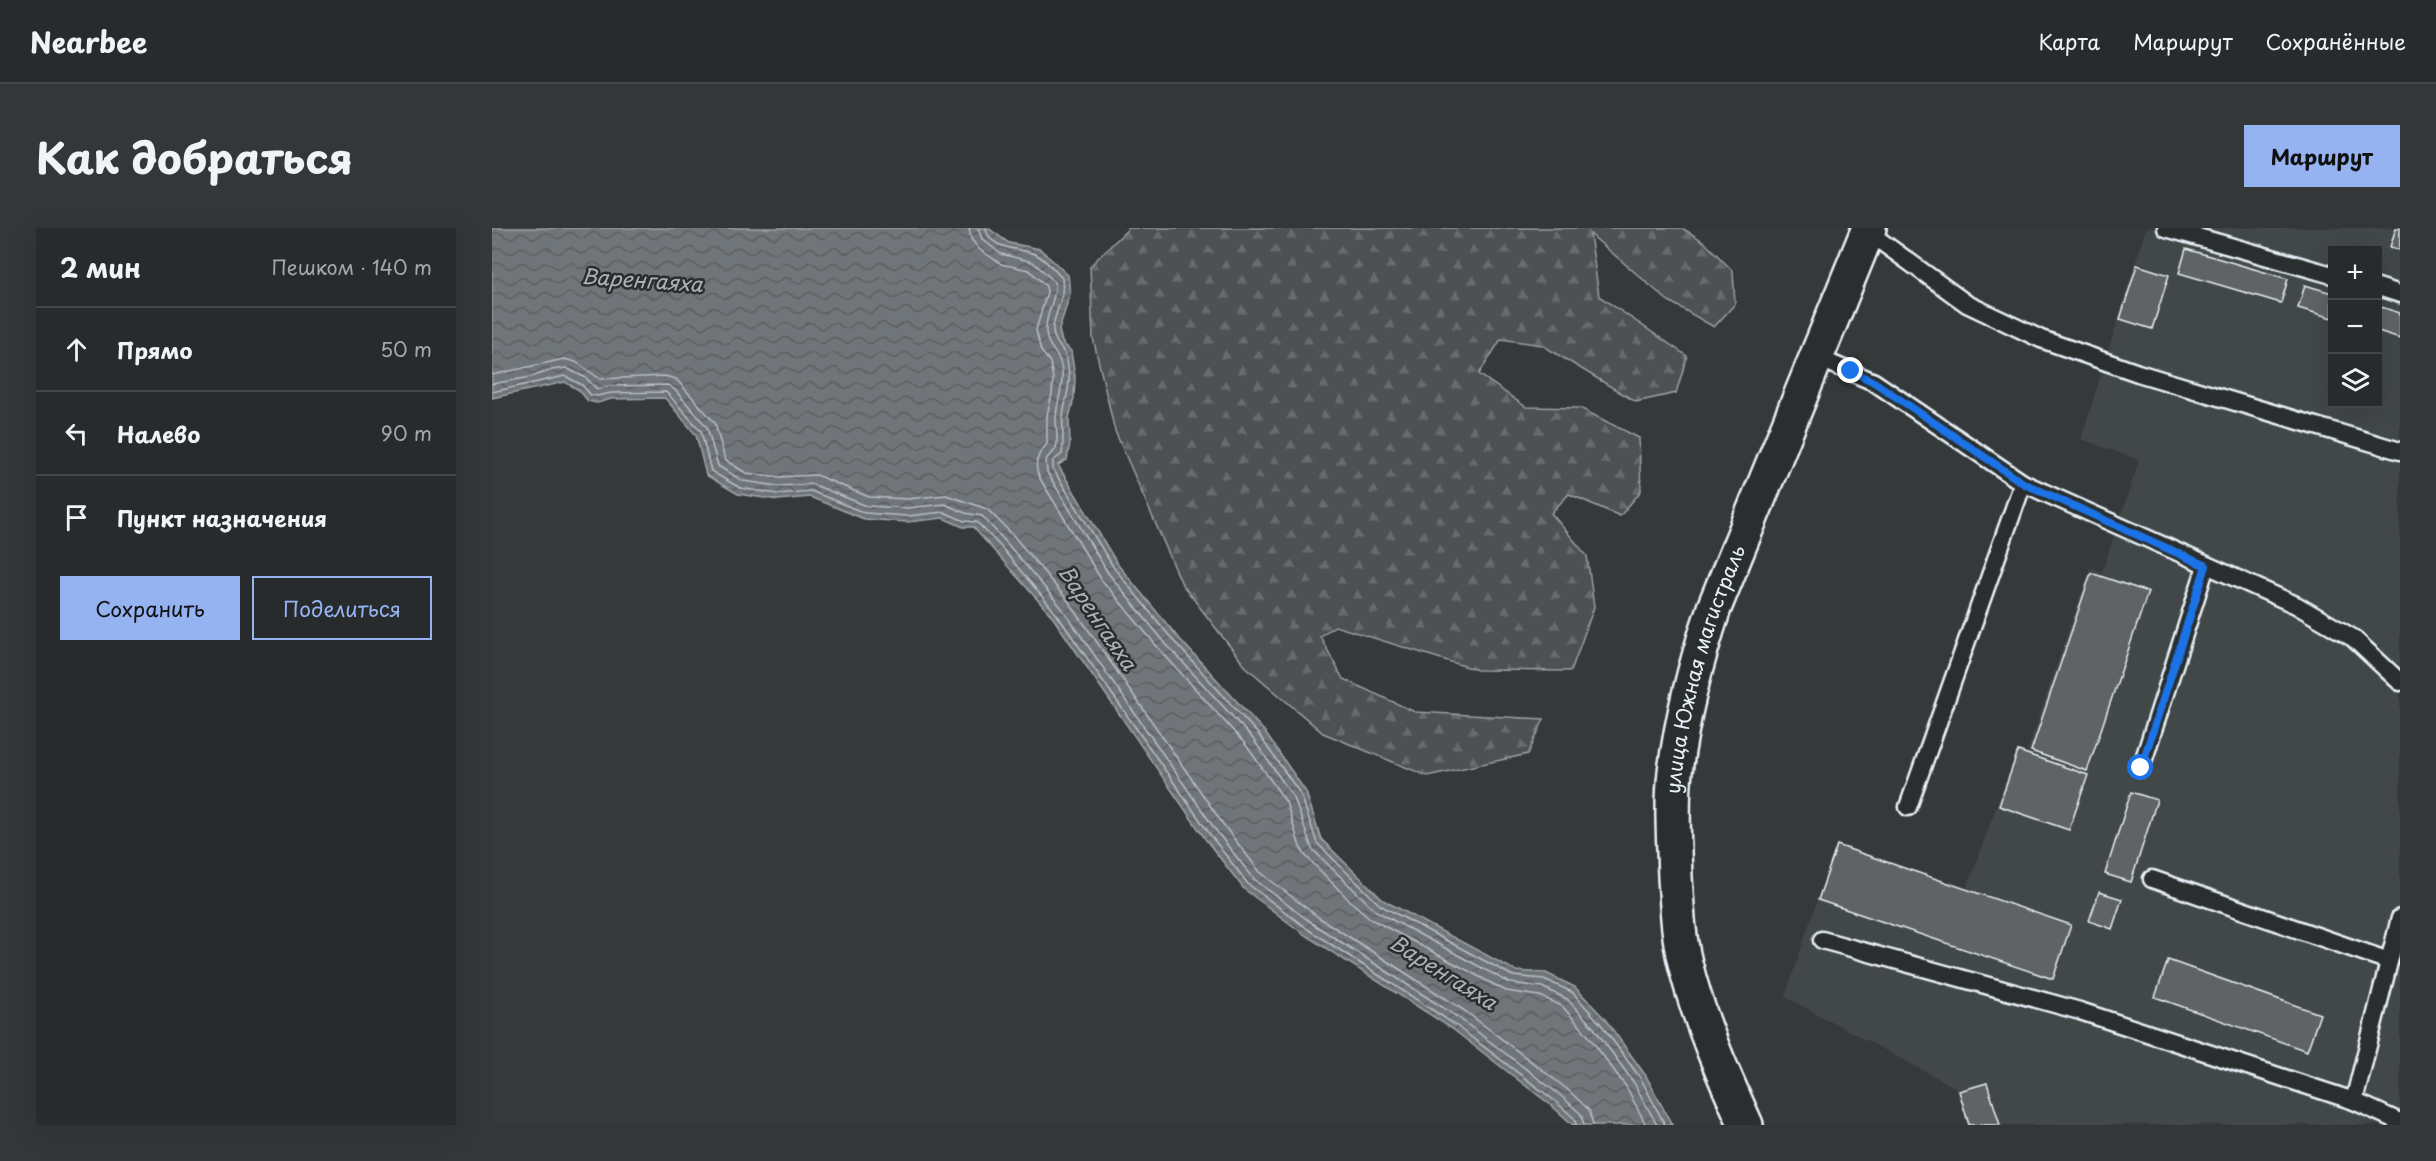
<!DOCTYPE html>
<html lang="ru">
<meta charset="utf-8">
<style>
:root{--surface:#282b2c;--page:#343738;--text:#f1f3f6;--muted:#a5a7a9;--line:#444748;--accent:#95b2f1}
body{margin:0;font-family:"Playpen Sans",sans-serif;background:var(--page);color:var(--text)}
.controls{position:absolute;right:18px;top:18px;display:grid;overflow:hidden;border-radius:0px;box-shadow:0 6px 24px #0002}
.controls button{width:54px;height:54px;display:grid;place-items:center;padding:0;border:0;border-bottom:2px solid var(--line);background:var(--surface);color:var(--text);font:30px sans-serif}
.stop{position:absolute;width:18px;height:18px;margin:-14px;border:4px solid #1a73e8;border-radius:50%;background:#fff}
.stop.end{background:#1a73e8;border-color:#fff;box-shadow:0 2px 6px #0008}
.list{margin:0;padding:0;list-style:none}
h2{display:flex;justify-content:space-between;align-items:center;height:78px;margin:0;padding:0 24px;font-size:26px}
h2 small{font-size:20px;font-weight:400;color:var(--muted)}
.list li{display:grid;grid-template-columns:39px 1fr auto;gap:18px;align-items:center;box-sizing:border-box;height:84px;padding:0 24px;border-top:2px solid var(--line)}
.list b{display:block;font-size:22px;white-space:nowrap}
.list em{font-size:20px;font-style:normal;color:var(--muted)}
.actions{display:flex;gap:12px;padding:18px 24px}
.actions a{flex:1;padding:14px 0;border:2px solid var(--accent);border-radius:0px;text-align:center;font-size:21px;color:var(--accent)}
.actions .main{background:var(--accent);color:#111}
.icon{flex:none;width:33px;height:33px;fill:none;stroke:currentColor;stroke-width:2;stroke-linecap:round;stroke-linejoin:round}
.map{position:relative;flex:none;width:1908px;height:897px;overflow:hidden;border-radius:0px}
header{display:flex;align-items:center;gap:36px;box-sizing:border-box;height:84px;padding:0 30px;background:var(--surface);border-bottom:2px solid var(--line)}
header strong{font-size:28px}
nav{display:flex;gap:33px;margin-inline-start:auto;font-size:21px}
.intro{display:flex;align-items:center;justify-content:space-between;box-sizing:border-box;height:144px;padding:0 36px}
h1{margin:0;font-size:42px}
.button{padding:15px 27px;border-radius:0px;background:var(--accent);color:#111;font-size:21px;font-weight:700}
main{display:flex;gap:36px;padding:0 36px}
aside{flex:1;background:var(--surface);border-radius:0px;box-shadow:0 6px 24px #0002}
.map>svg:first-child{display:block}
.built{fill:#424647;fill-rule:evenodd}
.forest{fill:url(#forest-firs);stroke:#9aa1a5;stroke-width:1.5}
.water{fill:url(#water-waves);stroke:#a0a7ac;stroke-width:1.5}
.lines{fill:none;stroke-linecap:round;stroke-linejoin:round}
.shore{stroke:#b8bfc5;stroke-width:1.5}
.building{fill:#5f6365;stroke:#e8f1f8;stroke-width:1.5}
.lane-casing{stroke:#e8f1f8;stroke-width:21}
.highway-casing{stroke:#e8f1f8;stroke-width:38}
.lane{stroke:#2a2d2e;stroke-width:16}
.highway{stroke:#2a2d2e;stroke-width:33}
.route{stroke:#1a73e8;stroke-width:8}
.labels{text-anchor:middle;stroke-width:5;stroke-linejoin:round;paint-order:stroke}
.street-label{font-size:20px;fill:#e8f1f8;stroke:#2a2d2e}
.water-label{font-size:21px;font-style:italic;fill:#acb3b8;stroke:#2a2d2e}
</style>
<header>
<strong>Nearbee</strong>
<nav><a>Карта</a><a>Маршрут</a><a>Сохранённые</a></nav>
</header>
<div class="intro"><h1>Как добраться</h1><a class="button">Маршрут</a></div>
<main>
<aside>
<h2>2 мин<small>Пешком · 140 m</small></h2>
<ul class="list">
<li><svg class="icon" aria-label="ahead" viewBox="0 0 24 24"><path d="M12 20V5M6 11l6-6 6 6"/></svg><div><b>Прямо</b></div><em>50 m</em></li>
<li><svg class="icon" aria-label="left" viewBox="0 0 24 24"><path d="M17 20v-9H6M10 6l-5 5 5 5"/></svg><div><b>Налево</b></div><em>90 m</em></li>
<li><svg class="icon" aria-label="arrive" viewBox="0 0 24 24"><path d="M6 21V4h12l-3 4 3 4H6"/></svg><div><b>Пункт назначения</b></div></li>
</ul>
<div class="actions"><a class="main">Сохранить</a><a>Поделиться</a></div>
</aside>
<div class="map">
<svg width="1908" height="897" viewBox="0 0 1908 897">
<defs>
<pattern id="forest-firs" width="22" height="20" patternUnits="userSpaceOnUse" patternTransform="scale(1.5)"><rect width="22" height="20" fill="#4d5152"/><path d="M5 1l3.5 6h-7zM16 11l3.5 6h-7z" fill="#676a6c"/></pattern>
<pattern id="water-waves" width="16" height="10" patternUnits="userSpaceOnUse" patternTransform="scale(1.5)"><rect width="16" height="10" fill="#707579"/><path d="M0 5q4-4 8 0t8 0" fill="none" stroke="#5b5e62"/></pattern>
</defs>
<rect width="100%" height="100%" fill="#35393a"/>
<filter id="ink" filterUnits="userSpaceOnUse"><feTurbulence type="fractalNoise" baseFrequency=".0167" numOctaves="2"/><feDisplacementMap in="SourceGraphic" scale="12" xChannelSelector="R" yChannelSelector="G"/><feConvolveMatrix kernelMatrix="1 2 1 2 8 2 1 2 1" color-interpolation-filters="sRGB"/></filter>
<g filter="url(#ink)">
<path class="built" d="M1654 0H1908V897H1475L1464 860 1293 769 1344 616 1475 660 1525 521 1535 524 1598 340 1610 344 1647 232 1589 211ZM1840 22H1886V176H1840Z"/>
<path class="forest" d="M637 0H1190L1211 13 1241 43 1243 76 1222 99 1175 72 1098 6 1107 68 1195 128 1184 165 1144 174 1050 117 1009 111 987 146 1034 179 1088 180 1147 210 1149 263 1128 288 1077 266 1059 285 1095 328 1102 379 1079 443 985 442 843 398 828 408 851 451 923 484 1052 491 1036 526 935 548 831 505 753 438 690 356 623 203 601 110 598 38Z"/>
<path class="water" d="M0 0H496L517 15 548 21 576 47 578 66 567 102 570 114 579 123 583 149 582 170 577 190 578 215 575 232 566 237 626 337 684 407 772 503 814 564 829 611 891 672 1024 743 1054 745 1083 759 1113 791 1154 848 1180 897H1081L1060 878 959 800 813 707 752 661 714 612 559 387 481 299H471L451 290 415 294 372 291 318 269 286 272 246 266 214 247 204 207 173 170 119 171 105 175 96 173 87 162 73 154 0 170Z"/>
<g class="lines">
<g class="shore">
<path d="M477 0 479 11 487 21 509 36 537 42 554 58 555 64 544 102 549 123 558 134 561 151 560 166 555 187V216C546 226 541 235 547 249L609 351 668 422 754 517 794 574 808 619 813 627 857 672 879 691 1014 763 1048 768 1070 778 1095 806 1135 860 1154 897"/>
<path d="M486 0 490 11 509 26 541 34 563 54C565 72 552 87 554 104 555 117 560 119 566 129 576 148 565 171 564 189 563 198 568 214 563 222 560 226 556 228 554 232L555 244 616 345 674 416 761 511 802 570 820 621 884 683 1018 755 1050 759 1075 771 1102 800 1142 855 1165 897"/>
<path d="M494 0C496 23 532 20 545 27 554 32 563 43 570 50 573 73 563 81 561 100 560 114 571 119 574 129 581 155 574 165 571 189 570 202 572 214 570 226L561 233V241L622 340 680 411 767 507 809 567 825 615 888 677 1021 748 1052 751 1080 764 1108 795 1149 851 1173 897"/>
<path d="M0 147 72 131 84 134 108 151 172 148 184 151 223 195 233 232 254 245 287 249 324 247 377 269 415 271 454 267 495 281 520 306 577 374 733 599 768 644 826 689 973 783 1075 861 1097 882 1101 897"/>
<path d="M0 156 39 149 60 142 74 140 94 150 105 161 118 158 176 157 183 162 215 199 226 238 251 253 286 258 320 256 375 278 415 280 453 276 473 285 490 288 513 313 569 379 725 604 762 651 821 696 967 790 1068 867 1089 886 1092 897"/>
<path d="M0 164 73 148 90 157 99 167 105 168 119 165 174 164 209 203 219 243 248 260 286 266 319 263 373 285 415 288 452 284 472 293 485 294 508 318 563 384 719 608 756 656 817 702 962 796 1063 873 1083 891 1084 897"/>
</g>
</g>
<g class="building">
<path d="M1904 0H1908V22L1898 19Z"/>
<path d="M1694 21 1796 51 1789 75 1687 45Z"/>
<path d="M1645 37 1677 47 1660 101 1628 91Z"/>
<path d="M1813 57 1840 65V90L1806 80Z"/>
<path d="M1886 78 1908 85V110L1886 103Z"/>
<path d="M1599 345 1656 364 1595 543 1539 523Z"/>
<path d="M1526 523 1596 547 1577 602 1507 578Z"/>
<path d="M1639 564 1665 572 1639 654 1613 646Z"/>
<path d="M1345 617 1579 697 1561 751 1326 672Z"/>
<path d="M1607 664 1630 671 1620 701 1597 693Z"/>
<path d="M1676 732 1828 786 1815 823 1663 769Z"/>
<path d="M1495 855 1508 897H1477L1467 863Z"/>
</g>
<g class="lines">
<g class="lane-casing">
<g id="lane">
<path d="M1674 0 1840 47"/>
<path d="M1376 4 1475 76 1549 111 1646 145 1908 223"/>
<path d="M1886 59 1908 66"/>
<path d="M1324 129 1382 154 1531 255 1804 377 1861 410 1908 454"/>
<path d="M1649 540 1714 338"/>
<path d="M1416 579 1531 255"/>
<path d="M1660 651 1897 733"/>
<path d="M1330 712 1588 783 1862 873 1908 690"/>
<path d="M1862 873 1908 894"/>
</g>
</g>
<g class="highway-casing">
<g id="highway">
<path id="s1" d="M1254 897C1230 844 1207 792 1193 735 1186 707 1185 678 1183 649 1182 615 1179 578 1183 544 1190 488 1204 434 1222 380L1377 0"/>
</g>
</g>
<use href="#lane" class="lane"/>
<use href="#highway" class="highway"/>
</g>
</g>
<g class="lines" filter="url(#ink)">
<path class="route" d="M1359 143 1382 154 1531 255 1714 338 1649 540"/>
</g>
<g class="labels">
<g class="street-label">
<text dy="7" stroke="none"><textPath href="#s1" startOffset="472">улица Южная магистраль</textPath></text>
</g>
<g class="water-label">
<text transform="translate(150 53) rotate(4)" y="7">Варенгаяха</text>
<text transform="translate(605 390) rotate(56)" y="7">Варенгаяха</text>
<text transform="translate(951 745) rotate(32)" y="7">Варенгаяха</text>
</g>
</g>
</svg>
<div class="controls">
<button>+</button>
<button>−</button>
<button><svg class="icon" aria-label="layers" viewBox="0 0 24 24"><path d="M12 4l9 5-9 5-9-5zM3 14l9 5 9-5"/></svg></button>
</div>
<div class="stop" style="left:1649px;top:540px"></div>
<div class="stop end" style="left:1359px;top:143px"></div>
</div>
</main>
